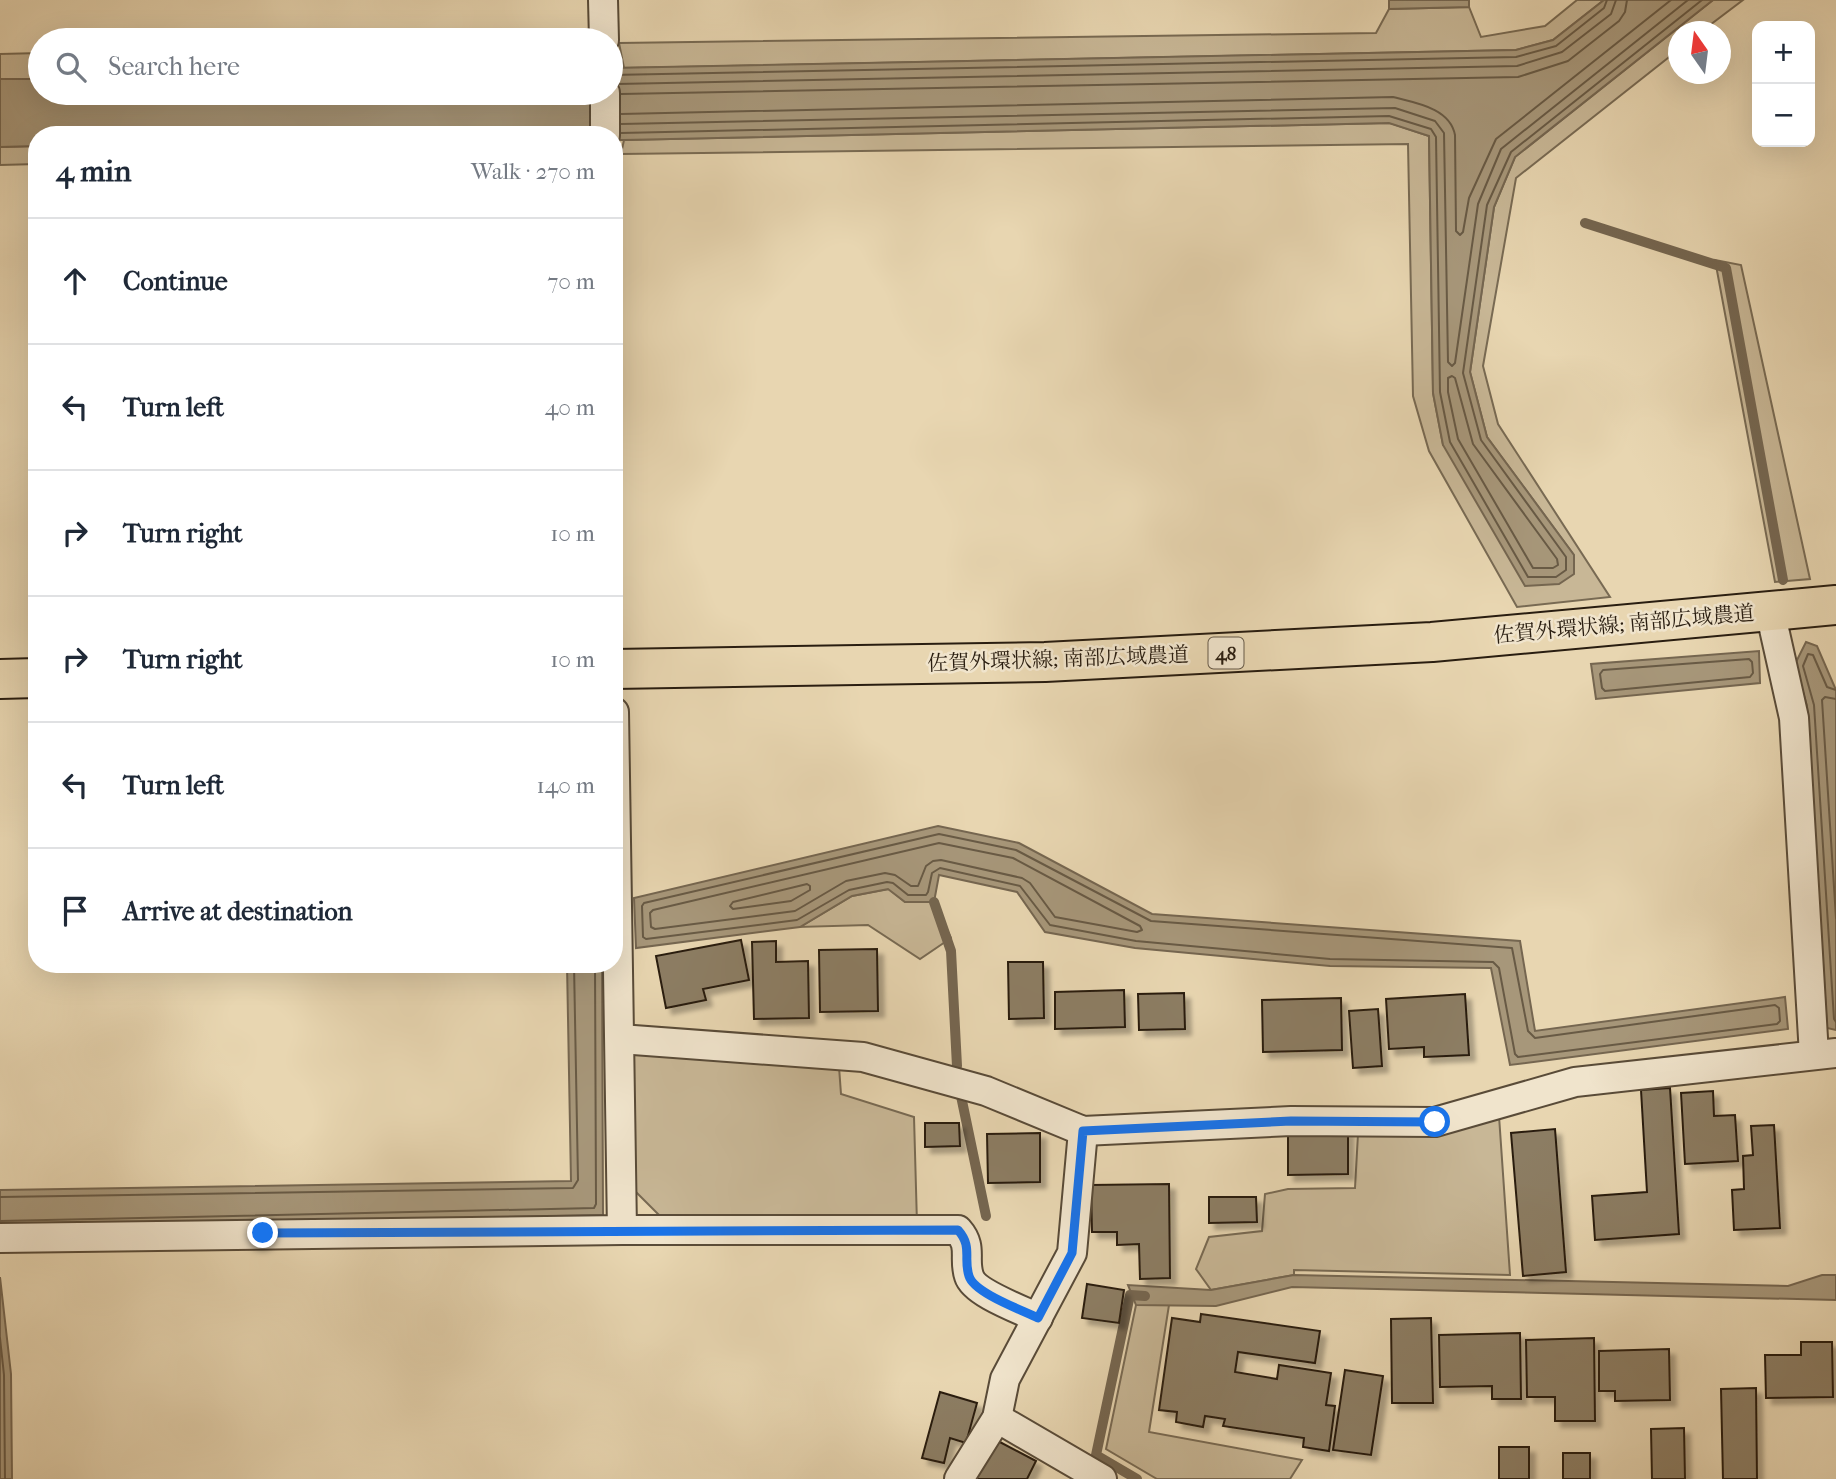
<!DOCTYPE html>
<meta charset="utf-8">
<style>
:root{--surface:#fff;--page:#f2f2f3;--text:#1f2937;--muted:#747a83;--line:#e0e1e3}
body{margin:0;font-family:"IM FELL French Canon","Noto Serif JP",serif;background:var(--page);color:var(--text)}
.controls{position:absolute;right:21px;top:21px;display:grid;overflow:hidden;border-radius:14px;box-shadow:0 7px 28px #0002}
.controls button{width:63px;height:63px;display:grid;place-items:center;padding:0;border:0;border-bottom:2px solid var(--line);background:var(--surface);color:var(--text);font:35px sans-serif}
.compass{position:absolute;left:1668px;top:21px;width:63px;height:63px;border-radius:50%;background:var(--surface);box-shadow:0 7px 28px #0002;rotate:346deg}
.stop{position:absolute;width:21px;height:21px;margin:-16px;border:5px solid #1a73e8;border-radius:50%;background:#fff}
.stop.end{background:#1a73e8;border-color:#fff;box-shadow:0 2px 7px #0008}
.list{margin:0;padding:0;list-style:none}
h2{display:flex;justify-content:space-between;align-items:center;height:91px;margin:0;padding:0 28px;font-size:30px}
h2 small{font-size:23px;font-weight:400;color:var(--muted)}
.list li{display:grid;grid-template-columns:46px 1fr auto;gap:21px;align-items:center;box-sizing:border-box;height:126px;padding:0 28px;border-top:2px solid var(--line)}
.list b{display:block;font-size:26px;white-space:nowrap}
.list em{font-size:23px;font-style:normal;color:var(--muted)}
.icon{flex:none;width:38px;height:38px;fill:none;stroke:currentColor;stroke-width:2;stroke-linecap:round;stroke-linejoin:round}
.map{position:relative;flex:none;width:1836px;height:1479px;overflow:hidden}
.search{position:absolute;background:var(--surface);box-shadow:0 7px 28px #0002;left:28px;top:28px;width:595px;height:77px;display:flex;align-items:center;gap:18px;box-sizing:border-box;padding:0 24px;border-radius:38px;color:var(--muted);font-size:26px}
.panel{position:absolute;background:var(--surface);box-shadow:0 7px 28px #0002;left:28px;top:126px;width:595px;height:847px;border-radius:28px}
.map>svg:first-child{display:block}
.green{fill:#c8b796;stroke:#786a53;stroke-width:2}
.water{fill:#a7977a;stroke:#756650;stroke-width:2}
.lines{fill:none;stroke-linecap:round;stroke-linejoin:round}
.shore{stroke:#685a45;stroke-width:2}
.stream{stroke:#756650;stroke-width:10}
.building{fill:#8c7d64;stroke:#291d10;stroke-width:2;filter:url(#shadow)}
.street-casing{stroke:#594b38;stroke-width:32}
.primary-casing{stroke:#291d10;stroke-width:42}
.street{stroke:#f0e4cc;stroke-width:28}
.primary{stroke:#e8d6b1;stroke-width:38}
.route{stroke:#1a73e8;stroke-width:9}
.labels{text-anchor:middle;stroke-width:5;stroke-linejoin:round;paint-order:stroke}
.shield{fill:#f0e4cc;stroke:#655948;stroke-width:2}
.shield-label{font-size:19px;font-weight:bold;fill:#291d10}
.street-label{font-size:21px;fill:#291d10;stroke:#f0e4cc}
</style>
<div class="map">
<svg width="1836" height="1479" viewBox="0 0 1836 1479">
<defs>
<filter id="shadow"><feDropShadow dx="6" dy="6" stdDeviation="2" flood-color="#0004"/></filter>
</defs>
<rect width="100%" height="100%" fill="#e8d6b1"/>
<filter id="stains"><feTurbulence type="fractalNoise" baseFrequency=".00286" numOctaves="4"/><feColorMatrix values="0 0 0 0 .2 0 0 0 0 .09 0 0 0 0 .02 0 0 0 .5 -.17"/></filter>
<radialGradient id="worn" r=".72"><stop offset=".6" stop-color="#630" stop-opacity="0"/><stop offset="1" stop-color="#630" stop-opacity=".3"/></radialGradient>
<g class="green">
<path d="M1577 0H1604L1553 40 1516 50 624 68 619 43 1376 33 1389 9 1469 7 1481 37 1545 26Z"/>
<path d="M1713 0H1743L1702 31 1678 32V50L1516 178 1483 366 1498 424 1610 597 1517 607 1429 451 1413 396 1408 144 621 154 624 140 1390 123 1429 136 1433 393 1443 445 1574 555 1487 437 1470 372 1494 207 1515 157Z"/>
<path d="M40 53V79H0V54Z"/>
<path d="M37 146V164L0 165V147Z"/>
<path d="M1715 260 1741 265 1810 579 1775 582Z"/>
<path d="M889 889 905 902H934L951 938 920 959 868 925 800 927 852 896Z"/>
<path d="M631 1050 839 1067 841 1094 914 1117 917 1224 664 1220 633 1189Z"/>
<path d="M1499 1116 1510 1275 1294 1270V1275L1211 1290 1196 1269 1209 1237 1262 1231 1265 1194 1288 1189 1355 1188 1358 1134Z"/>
<path d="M1136 1305H1169L1149 1432 1302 1460 1290 1479H1157L1106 1449Z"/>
</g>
<g class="water">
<path d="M1389 0H1469V7L1389 9Z"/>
<path d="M1604 0H1713L1515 157 1494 207 1470 372 1487 437 1574 555V574L1559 584 1525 586 1443 445 1433 393 1429 136 1389 123 624 140H614V135H37V146L0 147V79H40V93H611V68L1516 50 1553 40Z"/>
<path d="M1806 642 1817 646 1836 690V1030L1827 1028 1807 706 1795 664Z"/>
<path d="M1759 651 1760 683 1596 699 1591 664Z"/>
<path d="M938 826 1019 843 1152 914 1520 941 1535 1031 1785 997 1788 1029 1510 1065 1491 968 1330 966 1135 948 1045 932 1017 892 939 875 934 902H905L888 889 852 896 800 927 636 948 634 898Z"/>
<path d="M567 964H602L603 1215 0 1228V1190L571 1181Z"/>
<path d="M1294 1275 1788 1286 1822 1275H1836V1300L1292 1287 1216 1306 1136 1305 1128 1285 1211 1290Z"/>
<path d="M0 1277 11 1374 12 1479H0Z"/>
</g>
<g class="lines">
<g class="shore">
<path d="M611 75 1516 57 1556 46 1604 8 1607 0"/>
<path d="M617 84 1517 66 1562 52 1611 14 1616 0"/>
<path d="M621 94 1518 77 1568 61 1619 21 1625 12 1627 0"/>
<path d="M621 114 1393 97C1416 103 1450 108 1455 135L1456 231 1460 235 1463 232 1469 198 1496 139 1671 0"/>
<path d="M621 124 1395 108 1435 121 1444 133 1448 362 1452 366 1455 363 1478 204 1501 149 1688 0"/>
<path d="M621 133 1389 116 1431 129 1436 137 1440 392 1450 442 1528 577H1556L1566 570V557L1481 440 1463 373 1487 205 1511 152 1702 0"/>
<path d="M1452 376 1455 378 1473 444 1557 559 1558 565 1553 568H1533L1458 439 1448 392V378Z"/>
<path d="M1749 659 1752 662 1753 673 1750 677 1605 691 1602 688 1600 674 1603 670Z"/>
<path d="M1836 690 1827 687 1813 655 1808 654 1803 666 1814 705 1834 1019 1836 1022"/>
<path d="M1836 699 1825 697 1822 700 1836 918"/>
<path d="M939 834 1016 850 1151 921 1512 948 1528 1031 1535 1038 1775 1005 1779 1008 1780 1021 1777 1024 1518 1057 1515 1054 1499 968 1493 962 1330 959 1136 941 1050 925 1020 886 940 868 932 873 928 892 926 895H908L893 883 887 882 849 890 797 920 646 939 643 937 642 906 644 903Z"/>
<path d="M939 843 1013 858 1140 926 1142 930 1137 932 1055 917 1030 883 1022 878 941 860 933 861 926 866 918 886H911L895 875 885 873 846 881 795 911 655 929 651 927 650 913 653 910Z"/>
<path d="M807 884 810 886V890L791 901 733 909 730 906 733 902Z"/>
<path d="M0 1197 573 1188 578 1180 574 964"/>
<path d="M0 1221 594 1208 596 1204 595 964"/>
<path d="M0 1338 4 1375 5 1479"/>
</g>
<g class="stream">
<path d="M1585 223 1726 268 1783 580"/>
<path d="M934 902 951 951 957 1066"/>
<path d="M961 1096 986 1216"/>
<path d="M1137 1479 1096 1455 1130 1295 1145 1296"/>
</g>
</g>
<g class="building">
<path d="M741 940 749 980 703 989 706 1000 666 1008 656 956Z"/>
<path d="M776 941V962L808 961 809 1018 754 1019 752 942Z"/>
<path d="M877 949 878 1011 820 1012 819 950Z"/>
<path d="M1008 962H1043L1044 1018 1009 1019Z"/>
<path d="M1124 990 1125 1027 1055 1029V992Z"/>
<path d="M1184 993 1185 1029 1139 1030 1138 994Z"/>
<path d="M1465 994 1469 1055 1424 1057V1047L1389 1049 1386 999Z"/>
<path d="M1341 998 1342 1050 1263 1052 1262 1000Z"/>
<path d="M1378 1009 1382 1066 1353 1068 1349 1011Z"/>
<path d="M1670 1088 1679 1234 1595 1240 1592 1196 1647 1192 1641 1090Z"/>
<path d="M1713 1091 1714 1116 1735 1115 1738 1161 1685 1164 1681 1093Z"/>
<path d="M925 1123H959L960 1146 925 1147Z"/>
<path d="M1774 1125 1780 1228 1734 1230 1732 1190 1744 1189 1743 1156 1753 1155 1751 1126Z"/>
<path d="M1555 1129 1566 1272 1523 1276 1511 1133Z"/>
<path d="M1348 1130V1174L1288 1175V1131Z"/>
<path d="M1040 1133V1182L988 1183 987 1134Z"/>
<path d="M1169 1184 1170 1278 1140 1279 1139 1244 1117 1245V1232H1092L1091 1185Z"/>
<path d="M1209 1197H1256L1257 1222 1209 1223Z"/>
<path d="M1087 1284 1124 1290 1119 1323 1082 1318Z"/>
<path d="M1201 1314 1320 1331 1315 1363 1238 1352 1235 1372 1277 1379 1279 1365 1331 1373 1326 1405 1335 1406 1329 1451 1303 1447 1304 1438 1223 1426 1225 1419 1205 1416 1203 1427 1176 1422 1177 1412 1159 1410 1172 1318 1200 1322Z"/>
<path d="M1431 1318 1433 1403H1392L1391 1319Z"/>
<path d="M1520 1333 1521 1399H1492V1386L1440 1387 1439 1335Z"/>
<path d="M1594 1338 1595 1421H1555V1397H1527L1526 1340Z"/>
<path d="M1801 1342H1832L1833 1397 1766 1398 1765 1355H1801Z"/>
<path d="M1669 1349 1670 1400 1615 1401V1391H1599V1351Z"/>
<path d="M1345 1370 1383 1376 1371 1455 1333 1450Z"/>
<path d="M1756 1388 1757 1479H1723L1721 1389Z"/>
<path d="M940 1392 977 1403 966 1443 950 1438 944 1463 922 1458Z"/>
<path d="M1684 1428 1685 1479H1652L1651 1429Z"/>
<path d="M996 1440 1036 1461 1027 1479H975Z"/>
<rect x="1499" y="1447" width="30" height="32"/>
<rect x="1563" y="1453" width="27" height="26"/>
</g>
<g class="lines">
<g class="street-casing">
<g id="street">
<path d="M603 0 604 40"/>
<path d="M605 93V135"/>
<path d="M1770 611 1794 718 1814 1055"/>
<path d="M620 1039 863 1057 986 1091 1083 1131 1291 1121 1435 1122 1575 1082 1836 1053"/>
<path d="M622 1230H958C973 1247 963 1258 969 1276 974 1293 1022 1310 1038 1318"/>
<path d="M0 1238 622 1230 614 712"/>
<path d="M997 1418 1102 1479"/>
<path d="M959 1479 997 1418 1005 1379 1072 1253 1083 1131"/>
</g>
</g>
<g class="primary-casing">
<g id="primary">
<path d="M614 669 1045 662 1432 642 1836 605"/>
<path d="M0 679 37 678"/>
</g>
</g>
<use href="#street" class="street"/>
<use href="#primary" class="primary"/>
</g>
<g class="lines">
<path class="route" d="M263 1233 958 1230C973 1247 963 1258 969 1276 974 1293 1022 1310 1038 1318L1072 1253 1083 1131 1291 1121 1435 1122"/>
</g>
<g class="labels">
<rect class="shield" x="1208.5" y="637.5" width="35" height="31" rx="5"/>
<g class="shield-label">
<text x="1226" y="660">48</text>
</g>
<g class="street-label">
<text transform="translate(1624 624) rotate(-5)" y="7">佐賀外環状線; 南部広域農道</text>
<text transform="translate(1058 659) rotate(-2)" y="7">佐賀外環状線; 南部広域農道</text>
</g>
</g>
<rect width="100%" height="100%" filter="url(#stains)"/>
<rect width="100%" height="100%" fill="url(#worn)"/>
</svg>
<div class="controls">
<button>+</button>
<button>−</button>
</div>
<svg class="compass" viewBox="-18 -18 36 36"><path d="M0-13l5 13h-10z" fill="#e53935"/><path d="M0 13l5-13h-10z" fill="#747a83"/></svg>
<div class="stop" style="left:1435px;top:1122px"></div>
<div class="stop end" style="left:263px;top:1233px"></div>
<div class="search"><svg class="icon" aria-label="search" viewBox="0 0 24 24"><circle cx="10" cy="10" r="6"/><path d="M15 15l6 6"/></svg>Search here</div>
<section class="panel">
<h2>4 min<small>Walk · 270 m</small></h2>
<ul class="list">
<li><svg class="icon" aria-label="ahead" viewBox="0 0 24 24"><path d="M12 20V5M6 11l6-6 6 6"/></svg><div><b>Continue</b></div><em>70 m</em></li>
<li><svg class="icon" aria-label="left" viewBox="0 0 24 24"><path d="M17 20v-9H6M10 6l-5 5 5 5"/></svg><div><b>Turn left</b></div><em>40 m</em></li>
<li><svg class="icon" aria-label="right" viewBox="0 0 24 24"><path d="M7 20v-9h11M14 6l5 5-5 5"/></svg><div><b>Turn right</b></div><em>10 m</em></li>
<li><svg class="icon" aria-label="right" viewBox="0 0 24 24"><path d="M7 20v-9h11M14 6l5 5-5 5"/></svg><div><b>Turn right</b></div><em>10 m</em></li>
<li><svg class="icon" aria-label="left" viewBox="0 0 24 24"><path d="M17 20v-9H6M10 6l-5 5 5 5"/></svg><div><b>Turn left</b></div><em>140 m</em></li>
<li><svg class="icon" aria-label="arrive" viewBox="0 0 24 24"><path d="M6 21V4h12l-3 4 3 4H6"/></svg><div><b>Arrive at destination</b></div></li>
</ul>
</section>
</div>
